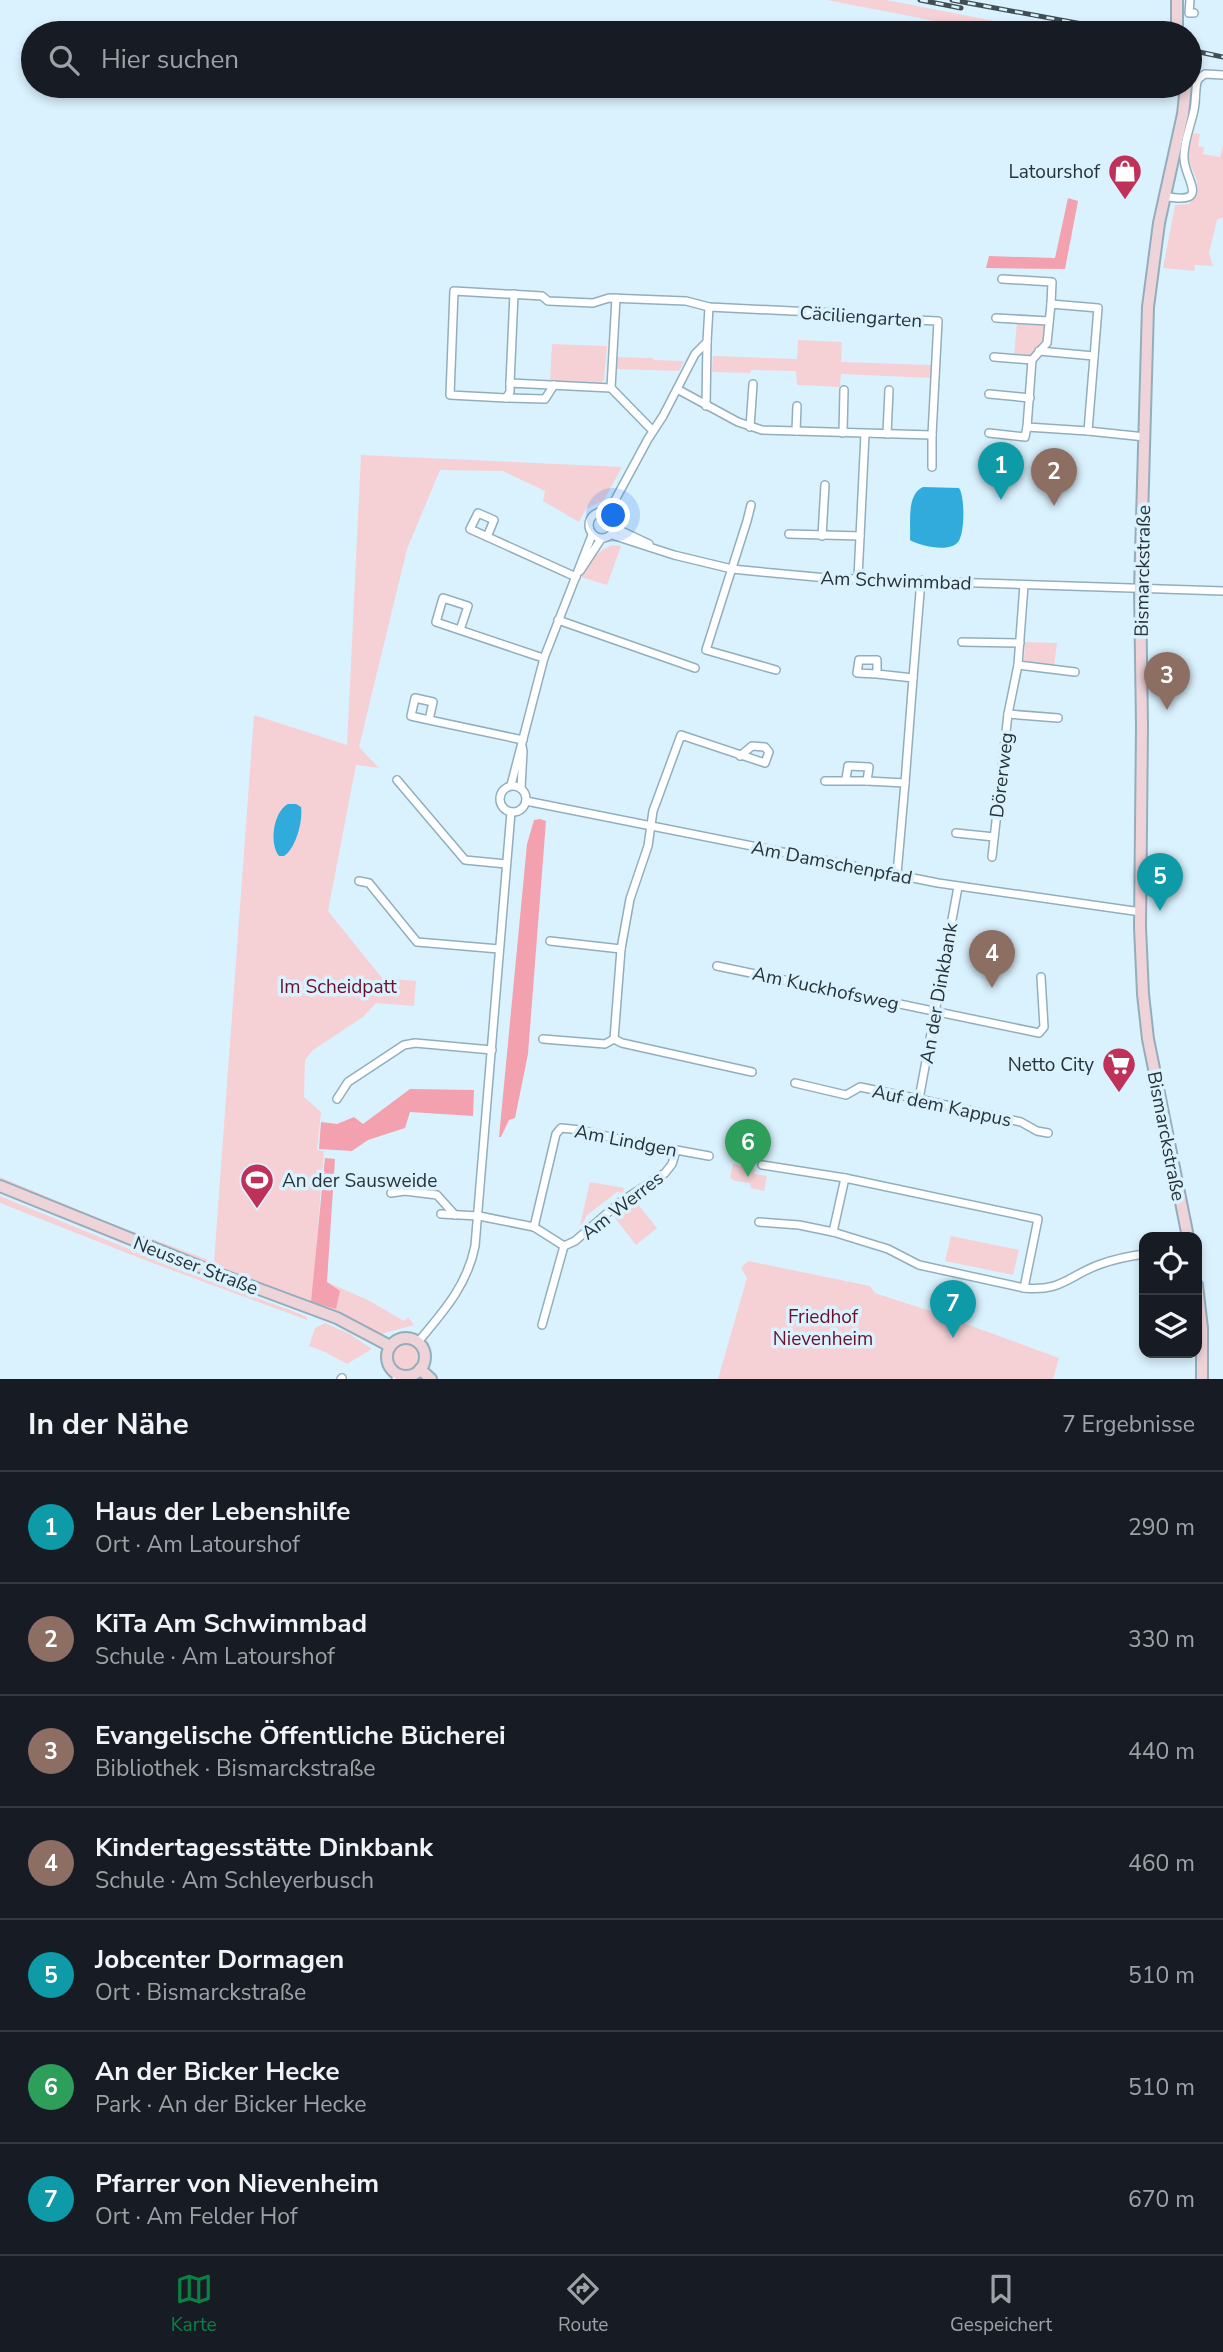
<!DOCTYPE html>
<html lang="de">
<meta charset="utf-8">
<style>
:root{--surface:#171b24;--page:#242831;--text:#f1f3f6;--muted:#9ea1a6;--line:#363941;--accent:#0b8043}
body{margin:0;font-family:"Nunito Sans",sans-serif;background:var(--page);color:var(--text)}
.controls{position:absolute;right:21px;bottom:21px;display:grid;overflow:hidden;border-radius:14px;box-shadow:0 4px 10px #0003}
.controls button{width:63px;height:63px;display:grid;place-items:center;padding:0;border:0;border-bottom:2px solid var(--line);background:var(--surface);color:var(--text);font:35px sans-serif}
.you{position:absolute;left:614px;top:516px;width:24px;height:24px;margin:-18px;border:5px solid #fff;border-radius:50%;background:#1a73e8;box-shadow:0 0 0 10px #1a73e833}
.badge{display:grid;place-items:center;width:46px;height:46px;border-radius:50%;background:var(--accent);color:#fff;font-size:23px;font-weight:700}
.pin{position:absolute;translate:-50% -58px;filter:drop-shadow(0 2px 4px #0008)}
.pin::after{content:'';position:absolute;top:37px;width:24px;height:21px;background:inherit;clip-path:polygon(0 0,100% 0,50% 100%)}
.list{margin:0;padding:0;list-style:none}
h2{display:flex;justify-content:space-between;align-items:center;height:91px;margin:0;padding:0 28px;font-size:30px}
h2 small{font-size:23px;font-weight:400;color:var(--muted)}
.list li{display:grid;grid-template-columns:46px 1fr auto;gap:21px;align-items:center;box-sizing:border-box;height:112px;padding:0 28px;border-top:2px solid var(--line)}
.list b{display:block;font-size:26px;white-space:nowrap}
.list p{margin:0;font-size:23px;white-space:nowrap;color:var(--muted)}
.list em{font-size:23px;font-style:normal;color:var(--muted)}
.icon{flex:none;width:38px;height:38px;fill:none;stroke:currentColor;stroke-width:2;stroke-linecap:round;stroke-linejoin:round}
.map{position:relative;flex:none;width:1223px;height:1379px;overflow:hidden}
.search{position:absolute;background:var(--surface);box-shadow:0 4px 10px #0003;left:21px;right:21px;top:21px;height:77px;display:flex;align-items:center;gap:18px;box-sizing:border-box;padding:0 24px;border-radius:38px;color:var(--muted);font-size:26px}
.sheet{height:875px;background:var(--surface)}
nav{display:flex;justify-content:space-around;align-items:center;box-sizing:border-box;height:98px;border-top:2px solid var(--line);background:var(--surface);font-size:19px;color:var(--muted)}
nav a{display:grid;justify-items:center;gap:4px}
nav .on{color:var(--accent)}
.map>svg:first-child{display:block}
.green{fill:#f5d1d6}
.forest{fill:#f3a1af}
.water{fill:#31abdb}
.lines{fill:none;stroke-linecap:round;stroke-linejoin:round}
.street-casing{stroke:#92aebc;stroke-width:10}
.secondary-casing{stroke:#92aebc;stroke-width:14}
.street{stroke:#fff;stroke-width:7}
.secondary{stroke:#eed4d9;stroke-width:10}
.rail-casing{stroke:#414e54;stroke-width:5}
.rail{stroke:#daf2fe;stroke-width:2.5;stroke-dasharray:8;stroke-linecap:butt}
.labels{text-anchor:middle;stroke-width:7;stroke-linejoin:round;paint-order:stroke}
.poi-label{font-size:19px;fill:#283339;stroke:#daf2fe;text-anchor:end}
.street-label{font-size:19px;fill:#283339;stroke:#daf2fe}
.park-label{font-size:19px;fill:#6b102d;stroke:#daf2fe}
</style>
<div class="map">
<svg width="1223" height="1379" viewBox="0 0 1223 1379">
<rect width="100%" height="100%" fill="#daf2fe"/>
<g class="green">
<path d="M827 0H886L1000 22 1005 27 1014 28 1012 33H996Z"/>
<path d="M1193 133 1200 134 1198 146 1204 147 1203 154 1220 157 1223 145V217L1217 220 1209 253 1213 266 1195 265 1194 271 1163 268 1175 205 1189 204 1198 193 1197 181 1187 156Z"/>
<path d="M1017 322H1047L1046 335 1030 358 1014 356Z"/>
<path d="M798 340 842 342 841 362 932 365 931 378 841 374 840 387 797 385 796 371 751 370 750 373 712 372 713 356 797 359Z"/>
<path d="M552 344 607 346 604 380 600 383 550 381Z"/>
<path d="M616 357 653 358 654 360 684 361 679 371 616 369Z"/>
<path d="M361 455 622 467 604 500 586 509 579 522 543 501 545 491 503 471 440 470 407 549 359 747 379 768 356 765 328 911 382 978 416 981 414 1006 376 1003 363 1017 313 1050 305 1060 304 1097 321 1112 317 1150 324 1151 312 1301 327 1282 368 1300 404 1321 408 1317 414 1325 381 1334 311 1302 214 1267 0 1181V1177L110 1223 214 1262 254 715 347 745Z"/>
<path d="M612 545 621 546 607 585 581 577 595 553 598 554 602 550Z"/>
<path d="M1025 642 1057 643 1054 667 1027 664 1024 660Z"/>
<path d="M733 1164 755 1168 754 1174 767 1176 764 1191 751 1188 750 1183 735 1181 730 1178Z"/>
<path d="M590 1182 624 1188 623 1193 617 1192 586 1216 583 1225H580Z"/>
<path d="M0 1191 164 1258 313 1313 312 1315 163 1260 0 1193Z"/>
<path d="M0 1196 180 1270 290 1310 307 1317V1320L142 1259 0 1203Z"/>
<path d="M633 1198 657 1228 636 1245 612 1214Z"/>
<path d="M951 1236 1019 1250 1013 1275 945 1261Z"/>
<path d="M748 1261 870 1286 875 1293 936 1313 1059 1358 1053 1379H718L747 1278 741 1268Z"/>
<path d="M325 1323 350 1334 372 1349 347 1364 325 1352 309 1346 315 1328Z"/>
<circle cx="406" cy="1357" r="14"/>
</g>
<g class="forest">
<path d="M1068 198 1078 201 1065 269 986 268 989 256 1055 258Z"/>
<path d="M540 819 546 821 528 1054 515 1118 509 1120 501 1137H499L527 844 534 820Z"/>
<path d="M410 1089 474 1090 473 1116 410 1112 405 1128 368 1140 352 1151 319 1149 321 1122 337 1124 354 1117 363 1124Z"/>
<path d="M325 1158 335 1159 327 1282 340 1291 336 1309 311 1302Z"/>
</g>
<g class="water">
<path d="M923 487 959 488C965 496 965 534 958 542 949 553 920 546 910 540 911 523 906 495 923 487Z"/>
<path d="M288 804H296L301 807C303 821 296 848 284 856H279C269 844 273 812 288 804Z"/>
</g>
<g class="lines">
<g class="street-casing">
<g id="street">
<path d="M1190 0 1189 13H1194"/>
<path d="M1164 196C1213 206 1184 179 1184 158 1183 143 1191 125 1194 110 1196 101 1195 91 1197 82 1199 77 1201 77 1205 74L1223 75"/>
<path d="M1002 279 1052 282 1051 304"/>
<path d="M1051 304 1098 308 1088 431 1027 427 1032 360 1047 343Z"/>
<path d="M996 318 1049 321"/>
<path d="M1039 351 1094 356"/>
<path d="M994 357 1032 360"/>
<path d="M510 383 514 294"/>
<path d="M611 388 616 298"/>
<path d="M989 394 1030 398"/>
<path d="M506 398 545 399 554 385"/>
<path d="M706 406 707 342"/>
<path d="M750 427 753 384"/>
<path d="M653 431 611 388 510 383V392L506 398 450 395 454 291 542 296 548 301 593 303 609 298 686 301 709 307 834 313 844 317 938 321 932 435 762 430 738 422 677 389"/>
<path d="M796 431 797 406"/>
<path d="M1088 431 1145 437"/>
<path d="M843 433 844 390"/>
<path d="M989 433 1025 437 1027 427"/>
<path d="M887 434 889 390"/>
<path d="M932 467V435"/>
<path d="M751 505 747 521 706 650 776 670"/>
<circle cx="602" cy="525" r="13"/>
<path d="M608 513 648 439 663 416 695 354 707 342 709 307"/>
<path d="M615 528 649 544"/>
<path d="M789 534 860 536"/>
<path d="M612 535 674 555 732 569 752 571 827 578 1223 591"/>
<path d="M822 536 825 485"/>
<path d="M487 537 494 520 478 513 470 529 576 577"/>
<path d="M580 571 601 539"/>
<path d="M858 578 865 434"/>
<path d="M558 620 695 668"/>
<path d="M460 630 468 606 443 598 436 622 537 656 544 658"/>
<path d="M962 642 1020 643"/>
<path d="M1018 665 1075 672"/>
<path d="M877 674 857 673 859 660H877V674L913 678 921 580"/>
<path d="M1008 714 1058 718"/>
<path d="M429 720 411 716 415 698 433 702 429 720 523 740"/>
<path d="M740 756 752 746 765 747 769 752 765 763 681 735 653 811 648 846 630 899 621 949 614 1039 622 1043 752 1072"/>
<path d="M397 780 465 860 506 864"/>
<path d="M825 781H867L869 767 848 766 846 779"/>
<path d="M867 781 905 783 897 874"/>
<path d="M905 783 913 678"/>
<path d="M511 785 544 658 592 535"/>
<circle cx="513" cy="799" r="13"/>
<path d="M521 788 523 751 522 746"/>
<path d="M526 801 938 883 1141 912"/>
<path d="M956 833 994 837"/>
<path d="M992 857 1008 714 1018 665 1024 585"/>
<path d="M359 881 369 883 417 942 499 949"/>
<path d="M550 941 621 949"/>
<path d="M717 966 1039 1033 1044 1027 1041 977"/>
<path d="M543 1039 605 1044 614 1039"/>
<path d="M795 1083 846 1095 860 1087 919 1099 1021 1122 1037 1131 1048 1133"/>
<path d="M337 1099 348 1082 404 1045 415 1043 492 1050"/>
<path d="M919 1099 958 887"/>
<path d="M762 1165 845 1178 1038 1219 1024 1288"/>
<path d="M391 1193 405 1191 437 1195 455 1215"/>
<path d="M441 1214 479 1216 534 1227 564 1246"/>
<path d="M759 1222 799 1225 833 1232 888 1249 919 1265 1024 1288C1062 1292 1069 1275 1101 1264 1115 1259 1130 1256 1144 1254"/>
<path d="M534 1227 556 1134 561 1128 581 1130 627 1141 709 1156"/>
<path d="M833 1232 845 1178"/>
<path d="M564 1246 575 1241 619 1203 665 1173 672 1164 676 1151"/>
<path d="M542 1325 564 1246"/>
<path d="M418 1342C443 1312 467 1286 475 1246L511 812"/>
<path d="M341 1379 342 1378"/>
<path d="M396 1379 398 1374"/>
</g>
</g>
<g class="secondary-casing">
<g id="secondary">
<path d="M1177 0V33"/>
<path d="M1186 86 1183 114 1159 223 1148 307 1140 589 1142 726 1140 927 1143 994 1148 1039 1188 1237"/>
<path d="M0 1186 208 1270 337 1318 390 1346"/>
<path d="M1197 1285 1202 1328V1379"/>
<circle cx="406" cy="1357" r="19"/>
<path d="M420 1369 431 1379"/>
</g>
</g>
<use href="#street" class="street"/>
<use href="#secondary" class="secondary"/>
<g class="rail-casing">
<g id="rail">
<path d="M920 0 961 8"/>
<path d="M952 0 1131 33"/>
<path d="M1190 50 1223 57"/>
</g>
</g>
<use href="#rail" class="rail"/>
</g>
<defs>
<g id="shop-pin" transform="scale(1.75)"><path d="M0 17L-7.5 6A9.5 9.5 0 1 1 7.5 6Z" fill="#c0315a" stroke="#daf2fe"/><path d="M-5-2.5h2.3a2.7 3.5 0 0 1 5.4 0H5L5.5 6h-11ZM-1.5-2.5h3a1.5 2.3 0 0 0-3 0Z" fill="#fff"/></g>
<g id="supermarket-pin" transform="scale(1.75)"><path d="M0 17L-7.5 6A9.5 9.5 0 1 1 7.5 6Z" fill="#c0315a" stroke="#daf2fe"/><path d="M-6-5.5h2.5l.6 2H6L4.5 2H-2.5L-4.4-4H-6ZM-1.5 3.2a1.3 1.3 0 1 0 .1 0ZM3 3.2a1.3 1.3 0 1 0 .1 0Z" fill="#fff"/></g>
<g id="stadium-pin" transform="scale(1.75)"><path d="M0 17L-7.5 6A9.5 9.5 0 1 1 7.5 6Z" fill="#c0315a" stroke="#daf2fe"/><path d="M0-5a6.5 5 0 1 0 0 10a6.5 5 0 1 0 0-10ZM-3.5-1.8h7v3.6h-7Z" fill="#fff"/></g>
</defs>
<g fill-rule="evenodd">
<use href="#shop-pin" x="1125" y="171"/>
<use href="#supermarket-pin" x="1119" y="1064"/>
<use href="#stadium-pin" x="257" y="1180"/>
</g>
<g class="labels">
<g class="poi-label">
<text x="1100" y="178">Latourshof</text>
<text x="1094" y="1071">Netto City</text>
<text x="282" y="1187" text-anchor="start">An der Sausweide</text>
</g>
<g class="street-label">
<text transform="translate(861 316) rotate(4)" y="7">Cäciliengarten</text>
<text transform="translate(1142 571) rotate(-89)" y="7">Bismarckstraße</text>
<text transform="translate(896 580) rotate(2)" y="7">Am Schwimmbad</text>
<text transform="translate(1001 775) rotate(-83)" y="7">Dörerweg</text>
<text transform="translate(832 862) rotate(11)" y="7">Am Damschenpfad</text>
<text transform="translate(826 988) rotate(12)" y="7">Am Kuckhofsweg</text>
<text transform="translate(938 993) rotate(-80)" y="7">An der Dinkbank</text>
<text transform="translate(942 1105) rotate(12)" y="7">Auf dem Kappus</text>
<text transform="translate(1167 1136) rotate(79)" y="7">Bismarckstraße</text>
<text transform="translate(626 1140) rotate(11)" y="7">Am Lindgen</text>
<text transform="translate(622 1205) rotate(-38)" y="7">Am Werres</text>
<text transform="translate(196 1265) rotate(21)" y="7">Neusser Straße</text>
</g>
<g class="park-label">
<text x="338" y="993">Im Scheidpatt</text>
<text x="823" y="1323">Friedhof<tspan x="823" dy="22">Nievenheim</tspan></text>
</g>
</g>
</svg>
<div class="controls">
<button><svg class="icon" aria-label="locate" viewBox="0 0 24 24"><circle cx="12" cy="12" r="6"/><path d="M12 2v4M12 18v4M2 12h4M18 12h4"/></svg></button>
<button><svg class="icon" aria-label="layers" viewBox="0 0 24 24"><path d="M12 4l9 5-9 5-9-5zM3 14l9 5 9-5"/></svg></button>
</div>
<div class="you"></div>
<div class="pin badge" style="left:1001px;top:500px;background:#0f9aa8">1</div>
<div class="pin badge" style="left:1054px;top:506px;background:#8d6e63">2</div>
<div class="pin badge" style="left:1167px;top:710px;background:#8d6e63">3</div>
<div class="pin badge" style="left:992px;top:988px;background:#8d6e63">4</div>
<div class="pin badge" style="left:1160px;top:911px;background:#0f9aa8">5</div>
<div class="pin badge" style="left:748px;top:1177px;background:#2e9e5b">6</div>
<div class="pin badge" style="left:953px;top:1338px;background:#0f9aa8">7</div>
<div class="search"><svg class="icon" aria-label="search" viewBox="0 0 24 24"><circle cx="10" cy="10" r="6"/><path d="M15 15l6 6"/></svg>Hier suchen</div>
</div>
<section class="sheet">
<h2>In der Nähe<small>7 Ergebnisse</small></h2>
<ul class="list">
<li><span class="badge" style="background:#0f9aa8">1</span><div><b>Haus der Lebenshilfe</b><p>Ort · Am Latourshof</p></div><em>290 m</em></li>
<li><span class="badge" style="background:#8d6e63">2</span><div><b>KiTa Am Schwimmbad</b><p>Schule · Am Latourshof</p></div><em>330 m</em></li>
<li><span class="badge" style="background:#8d6e63">3</span><div><b>Evangelische Öffentliche Bücherei</b><p>Bibliothek · Bismarckstraße</p></div><em>440 m</em></li>
<li><span class="badge" style="background:#8d6e63">4</span><div><b>Kindertagesstätte Dinkbank</b><p>Schule · Am Schleyerbusch</p></div><em>460 m</em></li>
<li><span class="badge" style="background:#0f9aa8">5</span><div><b>Jobcenter Dormagen</b><p>Ort · Bismarckstraße</p></div><em>510 m</em></li>
<li><span class="badge" style="background:#2e9e5b">6</span><div><b>An der Bicker Hecke</b><p>Park · An der Bicker Hecke</p></div><em>510 m</em></li>
<li><span class="badge" style="background:#0f9aa8">7</span><div><b>Pfarrer von Nievenheim</b><p>Ort · Am Felder Hof</p></div><em>670 m</em></li>
</ul>
</section>
<nav>
<a class="on"><svg class="icon" aria-label="map" viewBox="0 0 24 24"><path d="M3 6l6-2 6 2 6-2v14l-6 2-6-2-6 2zM9 4v14M15 6v14"/></svg>Karte</a>
<a><svg class="icon" aria-label="directions" viewBox="0 0 24 24"><path d="M12 3l9 9-9 9-9-9zM9 14v-3h6M13 9l2 2-2 2"/></svg>Route</a>
<a><svg class="icon" aria-label="saved" viewBox="0 0 24 24"><path d="M7 4h10v16l-5-4-5 4z"/></svg>Gespeichert</a>
</nav>
